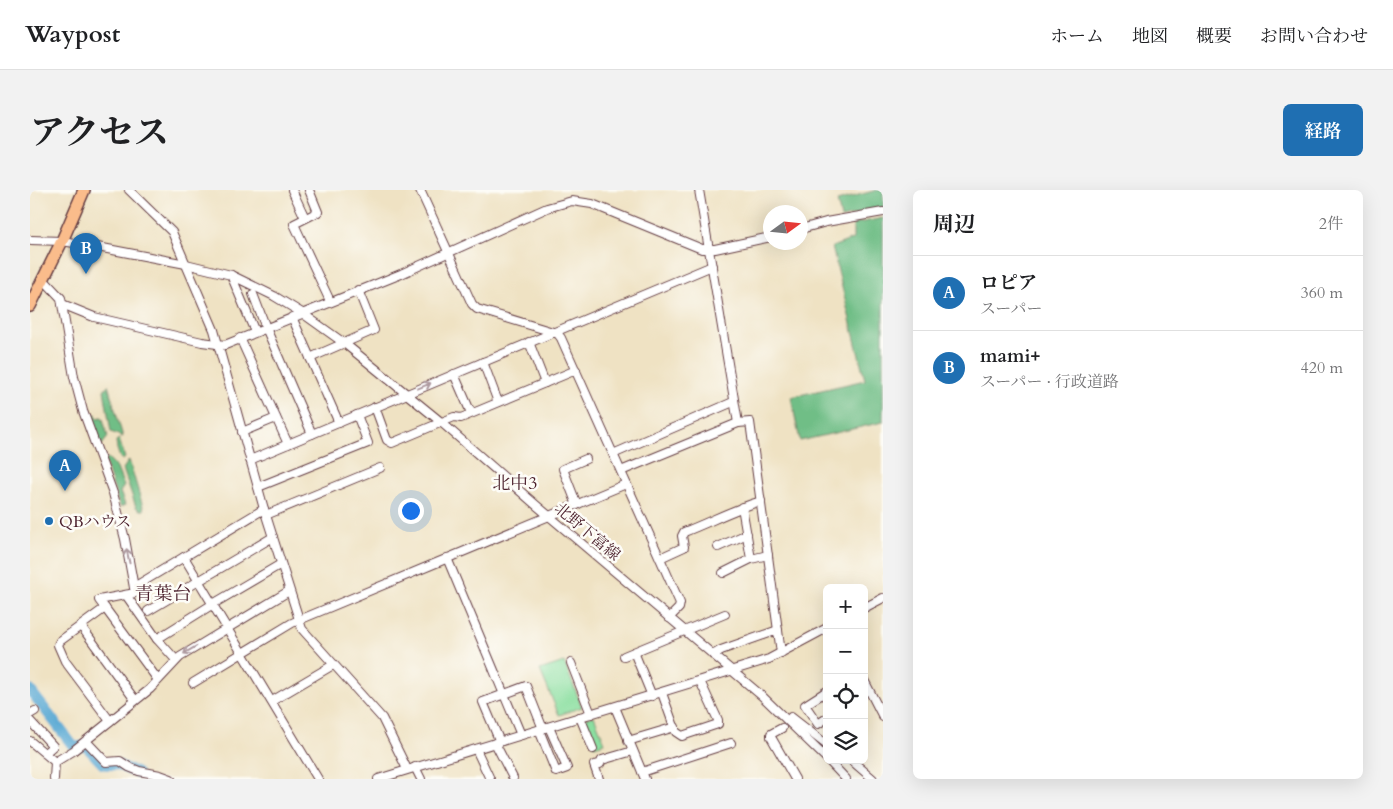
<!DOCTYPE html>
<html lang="ja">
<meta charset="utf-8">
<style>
:root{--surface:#fff;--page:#f2f2f2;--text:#202124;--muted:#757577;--line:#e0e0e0;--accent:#1f6fb2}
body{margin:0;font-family:Cardo,"Noto Serif JP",serif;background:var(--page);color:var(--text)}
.controls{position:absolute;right:15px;bottom:15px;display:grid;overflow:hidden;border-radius:8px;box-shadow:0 5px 20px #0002}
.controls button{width:45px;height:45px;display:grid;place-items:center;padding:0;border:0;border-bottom:1px solid var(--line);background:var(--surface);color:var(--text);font:25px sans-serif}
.compass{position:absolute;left:733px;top:15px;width:45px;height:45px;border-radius:50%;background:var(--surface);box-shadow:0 5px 20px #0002;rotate:75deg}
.you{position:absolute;left:380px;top:320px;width:18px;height:18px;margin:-12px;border:4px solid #fff;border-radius:50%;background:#1a73e8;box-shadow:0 0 0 8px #1a73e833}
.badge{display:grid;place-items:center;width:32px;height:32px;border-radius:50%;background:var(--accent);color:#fff;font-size:16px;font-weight:700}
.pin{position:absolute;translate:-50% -41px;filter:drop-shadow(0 1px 2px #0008)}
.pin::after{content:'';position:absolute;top:26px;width:18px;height:15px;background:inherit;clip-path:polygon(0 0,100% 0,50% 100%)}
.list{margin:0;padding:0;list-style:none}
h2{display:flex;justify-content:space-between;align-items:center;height:65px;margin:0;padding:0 20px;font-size:21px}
h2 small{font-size:16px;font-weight:400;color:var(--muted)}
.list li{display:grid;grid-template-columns:32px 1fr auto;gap:15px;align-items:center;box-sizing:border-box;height:75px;padding:0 20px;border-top:1px solid var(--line)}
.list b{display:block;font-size:19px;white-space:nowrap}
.list p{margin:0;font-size:16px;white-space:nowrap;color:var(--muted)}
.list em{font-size:16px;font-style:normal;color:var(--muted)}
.icon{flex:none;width:28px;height:28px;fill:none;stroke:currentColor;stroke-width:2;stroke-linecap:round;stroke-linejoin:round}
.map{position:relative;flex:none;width:853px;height:589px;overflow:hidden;border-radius:8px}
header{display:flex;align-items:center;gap:30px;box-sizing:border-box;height:70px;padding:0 25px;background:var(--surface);border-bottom:1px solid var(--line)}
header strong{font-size:24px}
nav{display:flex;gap:28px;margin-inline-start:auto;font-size:18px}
.intro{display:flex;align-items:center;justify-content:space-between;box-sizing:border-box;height:120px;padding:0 30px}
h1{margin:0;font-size:35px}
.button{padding:12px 22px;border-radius:8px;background:var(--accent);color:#fff;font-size:18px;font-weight:700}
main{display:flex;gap:30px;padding:0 30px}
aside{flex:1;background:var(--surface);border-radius:8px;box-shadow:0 5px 20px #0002}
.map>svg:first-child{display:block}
.green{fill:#8bdfa0;stroke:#6a7f66}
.forest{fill:#70be86;stroke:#5d6e58}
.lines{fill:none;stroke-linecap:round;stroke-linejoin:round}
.river{stroke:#59a8d3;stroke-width:11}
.minor-casing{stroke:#633c42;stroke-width:10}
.highway-casing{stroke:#633c42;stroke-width:14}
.minor{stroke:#fff;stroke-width:8}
.highway{stroke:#fabc8b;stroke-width:11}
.oneway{stroke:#ae9aa0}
.poi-dot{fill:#1f6fb2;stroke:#fdfcf7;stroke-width:2}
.labels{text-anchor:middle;stroke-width:5;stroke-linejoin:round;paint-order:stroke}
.poi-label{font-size:16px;fill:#4a1f2b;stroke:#fdfcf7;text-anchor:start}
.street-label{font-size:16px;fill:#4a1f2b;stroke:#fdfcf7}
.neighbourhood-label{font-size:18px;fill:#4a1f2b;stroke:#fdfcf7}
.quarter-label{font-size:19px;fill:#4a1f2b;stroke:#fdfcf7}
</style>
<header>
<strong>Waypost</strong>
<nav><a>ホーム</a><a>地図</a><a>概要</a><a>お問い合わせ</a></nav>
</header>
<div class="intro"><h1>アクセス</h1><a class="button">経路</a></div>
<main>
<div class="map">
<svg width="853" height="589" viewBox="0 0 853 589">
<rect width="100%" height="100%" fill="#fdfcf7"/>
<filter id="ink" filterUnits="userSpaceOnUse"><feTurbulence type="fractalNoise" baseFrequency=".02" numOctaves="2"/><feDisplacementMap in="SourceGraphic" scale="10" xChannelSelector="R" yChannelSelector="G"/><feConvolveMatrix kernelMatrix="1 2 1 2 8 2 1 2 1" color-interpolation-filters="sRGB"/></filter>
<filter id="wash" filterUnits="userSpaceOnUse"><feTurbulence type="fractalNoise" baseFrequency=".0096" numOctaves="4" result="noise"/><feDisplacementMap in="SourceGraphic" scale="20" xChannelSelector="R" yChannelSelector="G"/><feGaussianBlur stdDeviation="1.12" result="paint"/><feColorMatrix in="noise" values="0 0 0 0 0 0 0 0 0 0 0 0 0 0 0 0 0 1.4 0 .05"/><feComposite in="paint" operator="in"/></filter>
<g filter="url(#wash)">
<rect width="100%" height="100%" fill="#efe2c3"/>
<g class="green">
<path d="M534 472 552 517 529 525 510 480Z"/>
<path d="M564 526 575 553 564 556 553 529Z"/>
</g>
<g class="forest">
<path d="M847 0H853V19L811 28 807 11Z"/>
<path d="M853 28V232L770 251 761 207 835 190 802 57 823 49V34Z"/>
<path d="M78 195 93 247 81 242 74 200Z"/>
<path d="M66 224 67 228 72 227 73 229 78 247 71 256 69 255 59 227Z"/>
<path d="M89 249 95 268 93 270 90 268 87 259 86 251Z"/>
<path d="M78 268 86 276 94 296 90 302 95 315 90 317 74 269Z"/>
<path d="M99 270 114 320H110L106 317 93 279Z"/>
</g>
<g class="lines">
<path class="river" d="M0 500 44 557 56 556 73 574 88 575 107 583"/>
</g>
</g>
<g filter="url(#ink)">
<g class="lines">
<g class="minor-casing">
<g id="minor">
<path d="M99 0 142 42 184 140 234 319 272 439 352 528 377 579"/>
<path d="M262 0 275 28"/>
<path d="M279 0 288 22 264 34 300 111"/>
<path d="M390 0 442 114 447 119 523 142 528 144 531 148 650 413 649 418 639 428"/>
<path d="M669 0 708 233"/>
<path d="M771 39 796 32 853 22"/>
<path d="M0 50 32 51 62 56 156 74 201 85 244 106 272 123 314 153 411 232 506 315 732 506 797 569"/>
<path d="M201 85 225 142"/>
<path d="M13 89 31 108 44 187 53 221 83 303 95 349 105 403 69 410 75 418"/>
<path d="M223 104 236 138 282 244"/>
<path d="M32 114 64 127 172 152 195 155 371 84 517 18 542 11 562 14 672 59H685L741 47"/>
<path d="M262 127 309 233"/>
<path d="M210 148 258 254"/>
<path d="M499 152 515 193"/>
<path d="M280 168 344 140 328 100"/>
<path d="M453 172 468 212"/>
<path d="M424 184 441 223"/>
<path d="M345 217 357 250 362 253 424 227 431 228 546 180"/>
<path d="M212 242 246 228"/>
<path d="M583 264 703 212"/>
<path d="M220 270 682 76"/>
<path d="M591 281 708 233 720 232 751 463"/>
<path d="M228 297 338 253 327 225"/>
<path d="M547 315 533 279 556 269"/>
<path d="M712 317 721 369"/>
<path d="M236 325 350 278"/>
<path d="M688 357 717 344"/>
<path d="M154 367 288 589"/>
<path d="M417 368 491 545"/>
<path d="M630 368 654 357 652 346 654 342C680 332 704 319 731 311"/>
<path d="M693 383 721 369 738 365"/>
<path d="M104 397 234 319"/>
<path d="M96 405 127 449 146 470"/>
<path d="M834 418 853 408"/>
<path d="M118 421 243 347"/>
<path d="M51 436 105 510"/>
<path d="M127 449 183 414 251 374"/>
<path d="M604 462 622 506"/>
<path d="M683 465 691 460 748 440"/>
<path d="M594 466 695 424"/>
<path d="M541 473 561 524"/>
<path d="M834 490 853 527"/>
<path d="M163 493 262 433 596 294"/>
<path d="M797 501 775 515 788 534 797 528"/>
<path d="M632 503 646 542 652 546 688 534V530L670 491"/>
<path d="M242 511 303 475"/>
<path d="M585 517 615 589"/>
<path d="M0 524 5 521"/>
<path d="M550 527 563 559"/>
<path d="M761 527 797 555"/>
<path d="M0 531 23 556 15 563"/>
<path d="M80 531 35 471 28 455 30 451 75 418 128 490"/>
<path d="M752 538 741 544V547L765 589"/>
<path d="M509 540 526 582 537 578 519 537"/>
<path d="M0 551 25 572"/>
<path d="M56 551 76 572 90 571 99 577 109 581 130 585 141 589"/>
<path d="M598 551 645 537"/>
<path d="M470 552 453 512 496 496 513 539"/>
<path d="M465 553 483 588"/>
<path d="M446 559 460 589"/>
<path d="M798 570 816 589"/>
<path d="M821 570 843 589"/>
<path d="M25 572 43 561 120 499 150 467 259 401"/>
<path d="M385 577 391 589"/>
<path d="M612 582 701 553"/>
<path d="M24 589 25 572"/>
<path d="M348 589 739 469 797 438"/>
<path d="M569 589 564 575 570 574 572 570 603 561"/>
</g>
</g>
<g class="highway-casing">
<path id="highway" d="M0 116 32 51 54 0"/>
</g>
<use href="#minor" class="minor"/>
<use href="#highway" class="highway"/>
</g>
<defs><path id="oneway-shaft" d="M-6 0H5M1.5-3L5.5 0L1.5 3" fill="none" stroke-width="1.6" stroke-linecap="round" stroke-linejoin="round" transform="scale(1.25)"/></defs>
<g class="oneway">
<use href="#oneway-shaft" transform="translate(394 196) rotate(-23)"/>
<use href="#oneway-shaft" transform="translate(98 366) rotate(-102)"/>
<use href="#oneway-shaft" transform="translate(160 460) rotate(149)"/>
</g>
</g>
<circle class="poi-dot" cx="19" cy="331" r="5"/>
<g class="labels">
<g class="poi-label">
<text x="29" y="337">QBハウス</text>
</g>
<g class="street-label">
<text transform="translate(558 341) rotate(40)" y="6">北野下富線</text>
</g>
<g class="neighbourhood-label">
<text x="485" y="299">北中3</text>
</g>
<g class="quarter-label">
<text x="133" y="410">青葉台</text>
</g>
</g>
</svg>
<div class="controls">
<button>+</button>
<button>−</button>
<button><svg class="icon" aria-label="locate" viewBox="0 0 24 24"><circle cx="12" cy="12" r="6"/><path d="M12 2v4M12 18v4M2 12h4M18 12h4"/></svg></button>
<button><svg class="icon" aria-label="layers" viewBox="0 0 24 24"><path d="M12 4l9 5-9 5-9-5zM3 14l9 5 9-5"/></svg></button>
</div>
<svg class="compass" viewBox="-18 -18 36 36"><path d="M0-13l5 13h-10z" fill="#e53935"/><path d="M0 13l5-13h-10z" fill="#757577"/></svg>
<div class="you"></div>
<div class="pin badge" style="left:35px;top:301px">A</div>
<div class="pin badge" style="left:56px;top:84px">B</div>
</div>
<aside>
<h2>周辺<small>2件</small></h2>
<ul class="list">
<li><span class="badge">A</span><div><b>ロピア</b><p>スーパー</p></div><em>360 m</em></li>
<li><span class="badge">B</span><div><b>mami+</b><p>スーパー · 行政道路</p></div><em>420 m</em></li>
</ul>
</aside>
</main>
